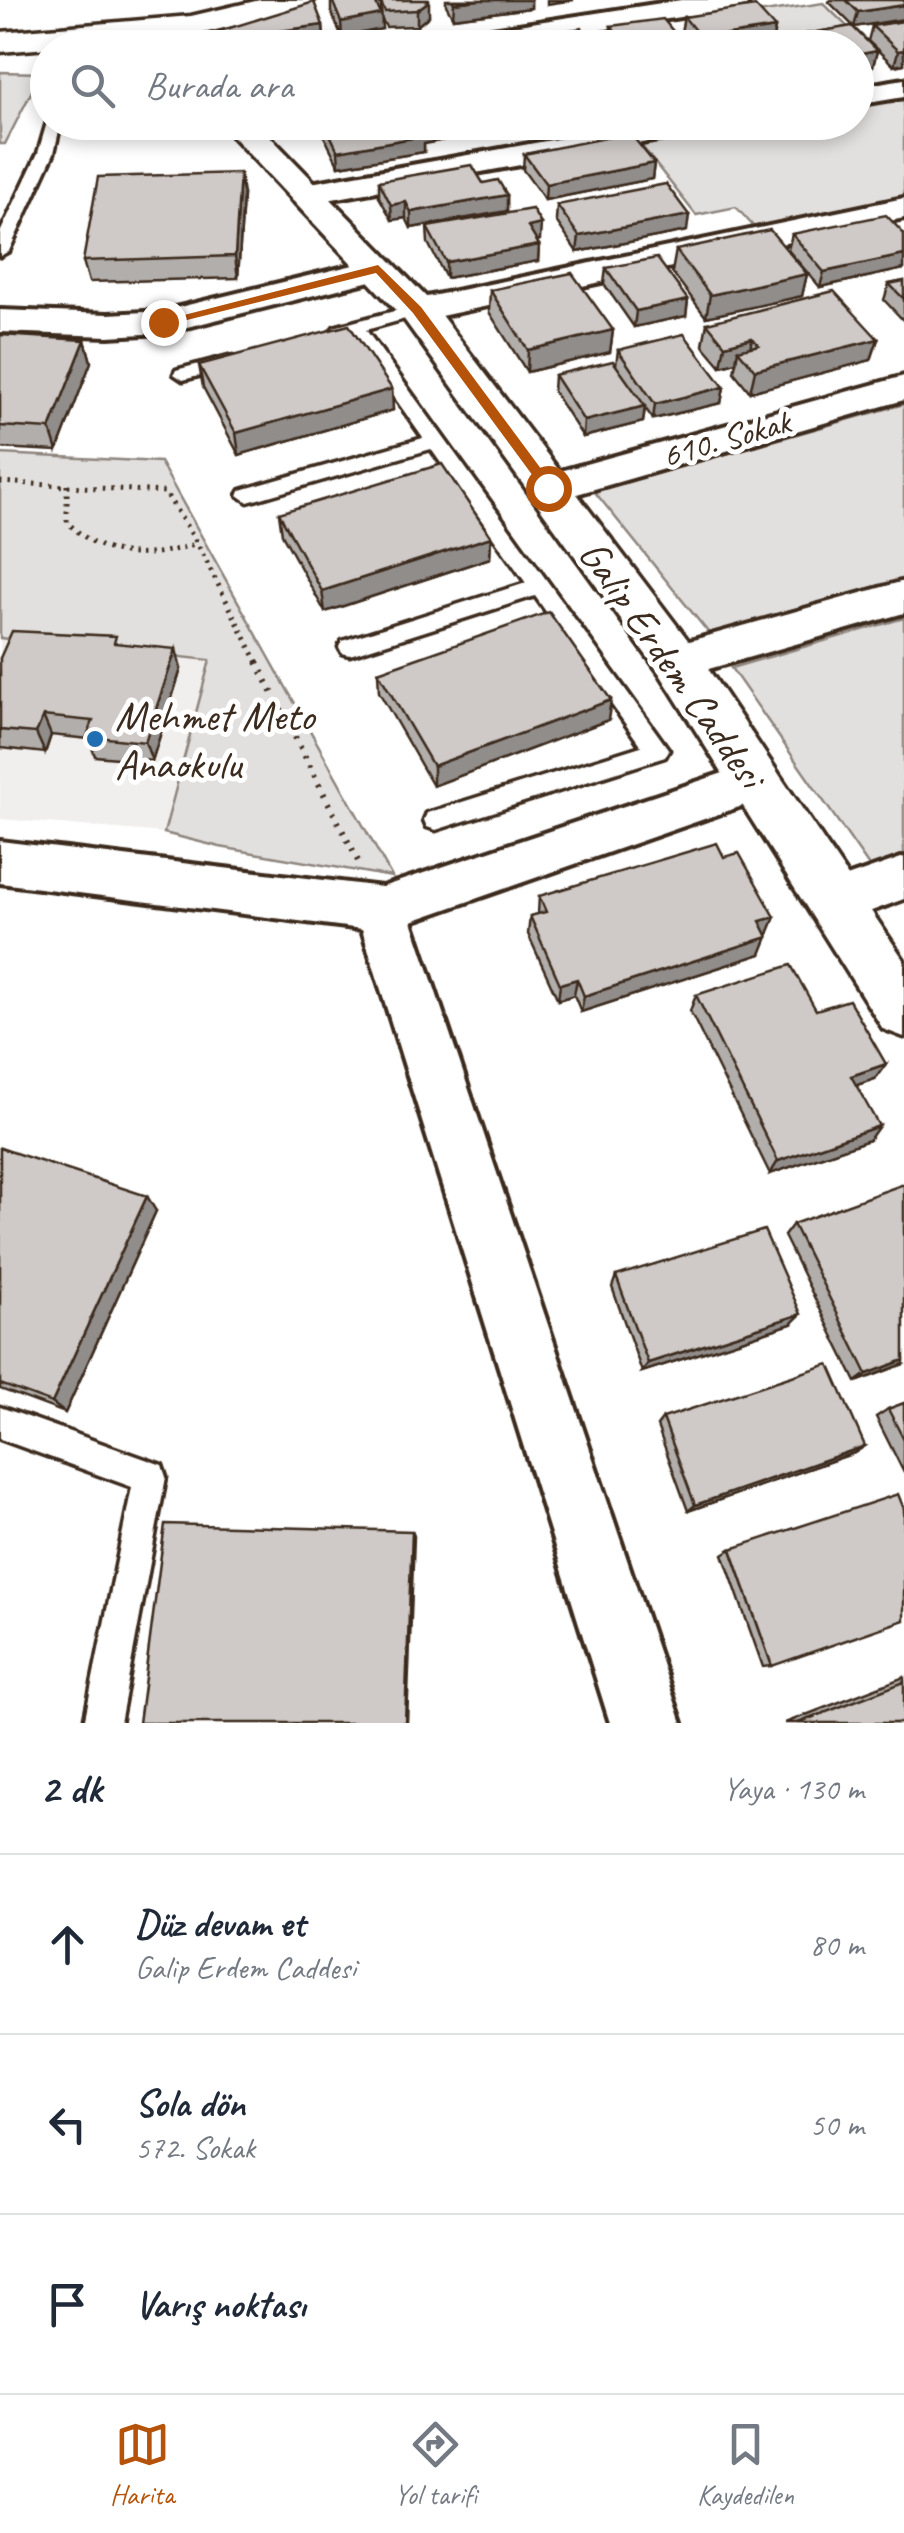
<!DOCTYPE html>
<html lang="tr">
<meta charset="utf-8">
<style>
:root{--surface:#fff;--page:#f2f2f3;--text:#1f2937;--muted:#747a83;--line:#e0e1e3;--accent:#b45309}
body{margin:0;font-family:Caveat,sans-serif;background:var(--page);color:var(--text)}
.stop{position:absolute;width:30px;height:30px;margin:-22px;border:8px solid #b45309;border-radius:50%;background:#fff}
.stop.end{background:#b45309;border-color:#fff;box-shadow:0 2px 10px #0008}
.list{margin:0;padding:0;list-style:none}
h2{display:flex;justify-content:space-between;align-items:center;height:130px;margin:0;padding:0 40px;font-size:42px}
h2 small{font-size:32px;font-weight:400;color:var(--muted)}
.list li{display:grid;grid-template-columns:65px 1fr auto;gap:30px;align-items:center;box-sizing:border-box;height:180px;padding:0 40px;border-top:2px solid var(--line)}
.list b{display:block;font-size:38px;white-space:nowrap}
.list p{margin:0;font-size:32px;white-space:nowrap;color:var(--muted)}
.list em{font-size:32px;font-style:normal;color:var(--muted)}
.icon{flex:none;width:55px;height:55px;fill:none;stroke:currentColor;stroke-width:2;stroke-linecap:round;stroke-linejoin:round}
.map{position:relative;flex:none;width:904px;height:1723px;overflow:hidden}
.search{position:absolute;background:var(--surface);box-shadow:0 5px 15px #0003;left:30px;right:30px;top:30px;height:110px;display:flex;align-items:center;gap:25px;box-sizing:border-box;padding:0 35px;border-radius:55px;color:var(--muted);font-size:38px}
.sheet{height:670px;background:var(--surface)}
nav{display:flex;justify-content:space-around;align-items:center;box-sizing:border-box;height:140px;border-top:2px solid var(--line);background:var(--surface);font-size:28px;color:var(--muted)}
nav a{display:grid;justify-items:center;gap:5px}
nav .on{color:var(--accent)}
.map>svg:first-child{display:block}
.built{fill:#f1efee}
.green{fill:#e2e0de;stroke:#8e857e;stroke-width:2.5}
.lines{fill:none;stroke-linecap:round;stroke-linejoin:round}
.service-casing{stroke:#3b2a1e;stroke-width:7}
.minor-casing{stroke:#3b2a1e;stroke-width:8}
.secondary-casing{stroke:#3b2a1e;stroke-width:7}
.path-far1{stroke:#3b2a1e;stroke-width:5;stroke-dasharray:2.5 6;stroke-linecap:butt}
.path{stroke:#3b2a1e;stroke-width:6;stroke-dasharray:2.5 8;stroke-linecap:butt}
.service{fill:#fff;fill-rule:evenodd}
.minor{fill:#fff;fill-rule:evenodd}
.secondary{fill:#fff;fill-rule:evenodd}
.wall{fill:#b2aeab;stroke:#3b2a1e;stroke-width:2.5}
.shaded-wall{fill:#918d8b;stroke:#3b2a1e;stroke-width:2.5}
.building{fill:#cfcac7;stroke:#3b2a1e;stroke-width:2.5}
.route{fill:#b45309}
.poi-dot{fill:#1f6fb2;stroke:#fff;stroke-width:4}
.labels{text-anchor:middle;stroke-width:10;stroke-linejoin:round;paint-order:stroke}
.far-street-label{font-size:35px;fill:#3b2a1e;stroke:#fff}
.street-label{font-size:42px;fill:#3b2a1e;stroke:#fff}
.poi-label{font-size:42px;fill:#3b2a1e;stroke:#fff;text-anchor:start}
</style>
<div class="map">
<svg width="904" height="1723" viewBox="0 0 904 1723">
<rect width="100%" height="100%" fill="#fff"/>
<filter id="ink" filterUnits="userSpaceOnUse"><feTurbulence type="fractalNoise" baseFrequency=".01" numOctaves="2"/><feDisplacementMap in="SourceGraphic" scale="20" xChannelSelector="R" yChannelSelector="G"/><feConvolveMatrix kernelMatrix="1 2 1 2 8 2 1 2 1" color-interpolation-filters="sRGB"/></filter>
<g filter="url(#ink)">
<path class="built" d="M0 638 210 660 164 833 0 819Z"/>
<g class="green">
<path d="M823 3 856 35 786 47 751 14Z"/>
<path d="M0 72 41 73 5 144H0Z"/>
<path d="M904 94V197L754 227 736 207 696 215 640 144 752 123 856 122 857 103Z"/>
<path d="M904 404V583L712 637 594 491Z"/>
<path d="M0 454 160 462 392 877 220 847 164 833 210 660 0 638Z"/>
<path d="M904 618V857L871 869 731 668Z"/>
</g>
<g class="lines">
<g class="service-casing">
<g id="service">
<path d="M48 119V122H61L54 153 9 251 0 256V233L38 153Z"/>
<path d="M417 305 426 310 423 314 366 330 669 750 665 757 436 830 427 827 424 820 427 813 641 746 535 596 350 655 342 653 339 647 342 641 526 583 431 449 248 502 238 495 241 490 423 438 350 334 340 337 331 331 334 327Z"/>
<path d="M229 356 236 358V366L183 380 174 374 176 370Z"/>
<path d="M0 1407 162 1465 166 1477 120 1723H84L132 1487 0 1439Z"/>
</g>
</g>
<g class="minor-casing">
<g id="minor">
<path d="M681 0H750L746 6 736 8 487 48H414L428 39Z"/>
<path d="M904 79V97L856 105V87Z"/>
<path d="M652 122H723L719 129 708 131 305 204 293 201 288 194 293 187 305 184Z"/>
<path d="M904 198V218L417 321 404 318 399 310 404 302 417 299Z"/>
<path d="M378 259 390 262 395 269 390 276 163 333 108 336 0 332V310L108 314 163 311Z"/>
<path d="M904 376V400L549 502 535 498 529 488 535 478Z"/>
<path d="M904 581V613L677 678 661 673 655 661 661 649Z"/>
<path d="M756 762 773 767 780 781 773 795 412 921 682 1723H610L362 929 0 883V841L382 887Z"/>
<path d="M904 857V899L836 924 818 917 810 902 818 887Z"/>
</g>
</g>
<g class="secondary-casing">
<g id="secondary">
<path d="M260 0H314L310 7 191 36 0 52V32L191 16Z"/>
<path d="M219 122H256L431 302 694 648 904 960V1037L883 1029 660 674 403 318Z"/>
</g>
</g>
<g class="path-far1">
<path d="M0 482 165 492 197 543 259 665"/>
<path d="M67 485V522C106 561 147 560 197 543"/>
</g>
<path class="path" d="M257 662 359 863"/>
<use href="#service" class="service"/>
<use href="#minor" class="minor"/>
<use href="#secondary" class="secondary"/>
</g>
<g class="wall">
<path d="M331 0H428L429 16 417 26 386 27 381 18 382 29 342 37 331 11Z"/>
<path d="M446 0H531V8L453 18 446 5Z"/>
<path d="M830 0H904V19L854 27 829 2Z"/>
<path d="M684 17 775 28 772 43H770L774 48H694L681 32Z"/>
<path d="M904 21V64L894 66 868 41 872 26Z"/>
<path d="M323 25 324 41 272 48H224L220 31Z"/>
<path d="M611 26 682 42 681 48H614L610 42Z"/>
<path d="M852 26 877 51 873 66 856 69V48H785L787 37Z"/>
<path d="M117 122H154L152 129 118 127Z"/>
<path d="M322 122H474L473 134 424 144V152L339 166 322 132Z"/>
<path d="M481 122H539V128L491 137Z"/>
<path d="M524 154 654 163 652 179 545 200 523 170Z"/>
<path d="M379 181 483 183 507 195V211L411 228 406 218 392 220 379 197Z"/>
<path d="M243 195 238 278 89 282 83 261Z"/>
<path d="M557 205 687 231 577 252 556 221Z"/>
<path d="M427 227 540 240 536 241 539 245 538 261 446 278 428 243Z"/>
<path d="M792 234H904V269L820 287 788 250Z"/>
<path d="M676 250 807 274 802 296 706 317 672 272Z"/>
<path d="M606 268 688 300 686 316 634 327 604 284Z"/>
<path d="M904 281V321L884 300 889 284Z"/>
<path d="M490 290 613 330 610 352 527 372 489 312Z"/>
<path d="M707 323 878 339 871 360 750 392 734 372 736 362 721 366 703 345Z"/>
<path d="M0 335 85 340 91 362 57 451 0 448Z"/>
<path d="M618 350 724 387 721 403 653 419 645 408 643 422 583 437 553 391 554 375 616 365Z"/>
<path d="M199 365 392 389 393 410 239 455 203 387Z"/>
<path d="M279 513 491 537 490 558 325 612 282 534Z"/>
<path d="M119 644 181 669 152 761 95 756 89 739 51 735 45 753 0 748V658Z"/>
<path d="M378 672 608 720 433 786 379 692Z"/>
<path d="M539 896 768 934 761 954 581 1012 574 995 558 1000 528 934 530 916 538 914Z"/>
<path d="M696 995 816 1010 875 1079 857 1085 869 1140 770 1174 690 1011Z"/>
<path d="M0 1148 156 1211 65 1413 0 1389Z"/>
<path d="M793 1224 904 1364 856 1382 784 1236Z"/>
<path d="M616 1276 791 1324 642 1372 612 1287Z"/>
<path d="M904 1403V1473L876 1417 888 1409Z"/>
<path d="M663 1418 865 1446 854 1453 688 1511 657 1426Z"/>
<path d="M731 1549 772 1666 763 1667 723 1554Z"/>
<path d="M904 1677V1723H785Z"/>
</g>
<g class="shaded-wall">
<path d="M478 0H531V8L453 18 454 3Z"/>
<path d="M547 0H574L547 4Z"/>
<path d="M429 1V16L417 26V10Z"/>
<path d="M381 3 382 29 342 37 341 22 376 4Z"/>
<path d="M904 5V19L854 27 858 12Z"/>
<path d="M323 25 324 41 272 48H229L228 38Z"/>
<path d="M775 28 772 43 742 48H700L702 39Z"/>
<path d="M682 42 681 48H643Z"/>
<path d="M904 50V64L894 66 898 51Z"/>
<path d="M877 51 873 66 856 69V55Z"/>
<path d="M454 122H474L473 134 424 144V152L339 166 338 151 420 129Z"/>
<path d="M491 122H539V128L491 137Z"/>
<path d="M654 163 652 179 545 200 546 184Z"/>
<path d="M240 173 243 195 238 278 235 256Z"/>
<path d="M507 195V211L411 228V212Z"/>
<path d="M406 202V218L392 220 391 205Z"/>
<path d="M689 215 687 231 577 252 579 236Z"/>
<path d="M541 224 540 240 527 242 528 227Z"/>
<path d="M539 245 538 261 446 278V262Z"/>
<path d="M904 255V269L820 287 824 272Z"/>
<path d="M807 274 802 296 706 317 710 295Z"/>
<path d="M688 300 686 316 634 327 636 311Z"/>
<path d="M613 330 610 352 527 372 528 350Z"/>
<path d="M752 338 748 359 738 350 736 362 721 366 725 345Z"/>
<path d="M878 339 871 360 750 392 755 370Z"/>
<path d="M85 340 91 362 57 451 50 429Z"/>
<path d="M724 387 721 403 653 419 655 404Z"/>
<path d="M392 389 393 410 239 455 236 433Z"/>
<path d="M645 406 643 422 583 437 584 421Z"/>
<path d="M491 537 490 558 325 612 322 591Z"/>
<path d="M176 649 181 669 152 761 145 742Z"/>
<path d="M611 700 608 720 433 786V766Z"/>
<path d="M43 716 51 735 45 753 36 733Z"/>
<path d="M775 917 768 934 753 939 760 921Z"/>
<path d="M768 937 761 954 581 1012 584 996Z"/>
<path d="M577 979 574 995 558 1000 560 984Z"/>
<path d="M886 1064 875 1079 842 1090 851 1076Z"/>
<path d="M879 1126 869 1140 770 1174 778 1161Z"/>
<path d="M147 1196 156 1211 65 1413 52 1403Z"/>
<path d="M801 1314 791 1324 642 1372 648 1363Z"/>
<path d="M904 1360V1364L856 1382 867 1374Z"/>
<path d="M865 1446 854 1453 688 1511 695 1505Z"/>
<path d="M412 1531 414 1536 407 1723H405Z"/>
</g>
<g class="building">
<path d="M332 0H428L429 1 417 10 385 12 381 3 376 4 381 14 341 22Z"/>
<path d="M452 0H478L454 3Z"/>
<path d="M846 0H904V5L858 12Z"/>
<path d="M314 2 323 25 228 38 220 31Z"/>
<path d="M755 6 775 28 702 39 684 17Z"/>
<path d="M663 19 682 42 643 48H627L611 26Z"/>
<path d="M904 21V50L898 51 872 26Z"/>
<path d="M852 26 877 51 856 55V48H796L787 37Z"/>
<path d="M582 28 597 48H518L512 39Z"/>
<path d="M768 41 774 48H724Z"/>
<path d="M324 122H454L420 129 424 136 338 151Z"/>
<path d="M630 133 654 163 546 184 524 154Z"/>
<path d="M472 165 483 183 498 180 507 195 411 212 406 202 391 205 379 181Z"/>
<path d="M240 173 235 256 83 261 98 177Z"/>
<path d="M666 184 689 215 579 236 557 205Z"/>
<path d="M532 209 541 224 528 227 539 245 446 262 427 227Z"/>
<path d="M886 215 904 234V255L824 272 792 234Z"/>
<path d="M770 230 807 274 710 295 676 250Z"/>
<path d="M657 258 688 300 636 311 606 268Z"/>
<path d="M572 273 613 330 528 350 490 290Z"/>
<path d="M904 281V299L889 284Z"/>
<path d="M834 291 878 339 755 370 738 350 759 345 752 338 725 345 707 323Z"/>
<path d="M349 325 392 389 236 433 199 365Z"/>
<path d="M684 334 724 387 655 404 618 350Z"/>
<path d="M0 335 85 340 50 429 0 426Z"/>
<path d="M613 361 645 406 584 421 554 375Z"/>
<path d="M442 464 491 537 322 591 279 513Z"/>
<path d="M549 612 611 700 433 766 378 672Z"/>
<path d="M12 631 116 636 114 643 176 649 145 742 87 736 93 721 43 716 36 733 0 730V658Z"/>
<path d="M717 843 724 857 739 853 775 917 760 921 768 937 584 996 577 979 560 984 530 916 546 912 539 896Z"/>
<path d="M791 965 816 1010 849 1000 886 1064 851 1076 879 1126 778 1161 696 995Z"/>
<path d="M0 1148 147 1196 52 1403 0 1384Z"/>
<path d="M904 1184V1360L867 1374 793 1224Z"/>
<path d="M764 1230 801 1314 648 1363 616 1276Z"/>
<path d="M829 1364 865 1446 695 1505 663 1418Z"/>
<path d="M904 1403V1440L888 1409Z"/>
<path d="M898 1494 904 1509V1620L772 1666 731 1549Z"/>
<path d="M165 1524 412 1531 405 1723H139Z"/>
<path d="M904 1682V1723H798Z"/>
</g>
</g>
<path class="route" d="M378 265 421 307 553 485V491H544L413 313 376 273 163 326 157 322Z"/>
<circle class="poi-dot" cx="95" cy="739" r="10"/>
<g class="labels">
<g class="far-street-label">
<text transform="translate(726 438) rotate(-16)" y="12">610. Sokak</text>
</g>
<g class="street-label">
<text transform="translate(673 663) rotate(55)" y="15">Galip Erdem Caddesi</text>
</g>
<g class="poi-label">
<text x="115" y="730">Mehmet Meto<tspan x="115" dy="48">Anaokulu</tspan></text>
</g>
</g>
</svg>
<div class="stop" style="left:548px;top:488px"></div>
<div class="stop end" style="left:163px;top:322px"></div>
<div class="search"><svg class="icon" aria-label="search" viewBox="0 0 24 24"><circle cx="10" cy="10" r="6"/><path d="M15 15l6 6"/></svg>Burada ara</div>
</div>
<section class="sheet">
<h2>2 dk<small>Yaya · 130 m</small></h2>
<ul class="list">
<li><svg class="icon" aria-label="ahead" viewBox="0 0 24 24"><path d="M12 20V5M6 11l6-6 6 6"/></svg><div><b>Düz devam et</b><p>Galip Erdem Caddesi</p></div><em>80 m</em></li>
<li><svg class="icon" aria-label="left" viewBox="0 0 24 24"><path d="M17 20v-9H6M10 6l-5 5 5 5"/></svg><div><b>Sola dön</b><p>572. Sokak</p></div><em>50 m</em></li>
<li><svg class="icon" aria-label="arrive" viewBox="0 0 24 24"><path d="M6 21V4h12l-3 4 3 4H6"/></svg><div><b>Varış noktası</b></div></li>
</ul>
</section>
<nav>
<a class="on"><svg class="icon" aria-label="map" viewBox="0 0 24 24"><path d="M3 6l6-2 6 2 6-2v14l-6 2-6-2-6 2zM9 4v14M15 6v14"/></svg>Harita</a>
<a><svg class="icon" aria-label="directions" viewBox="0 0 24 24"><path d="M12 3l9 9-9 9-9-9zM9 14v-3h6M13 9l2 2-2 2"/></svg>Yol tarifi</a>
<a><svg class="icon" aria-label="saved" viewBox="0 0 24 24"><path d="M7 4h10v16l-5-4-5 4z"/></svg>Kaydedilen</a>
</nav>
